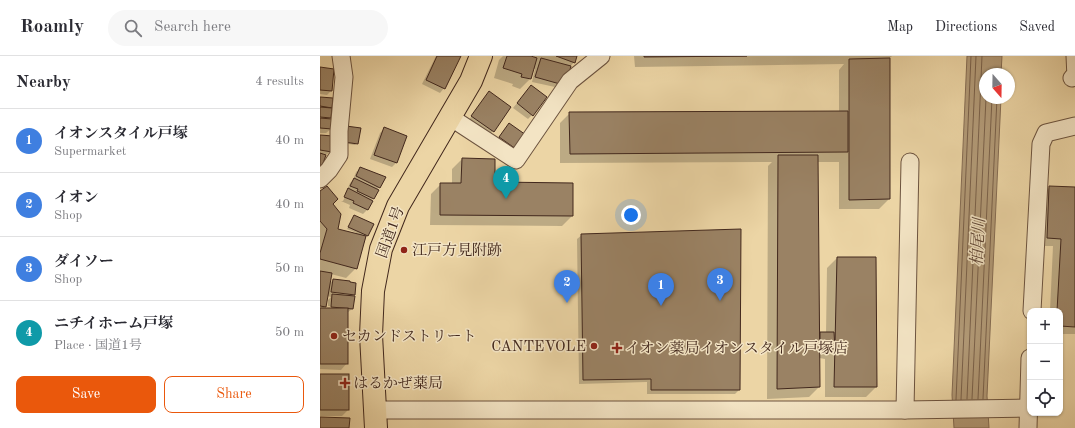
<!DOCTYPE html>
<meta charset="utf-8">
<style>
:root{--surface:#fff;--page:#f7f7f7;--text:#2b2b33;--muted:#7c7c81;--line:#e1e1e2;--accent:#ea580c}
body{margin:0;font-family:"Old Standard TT","Noto Serif JP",serif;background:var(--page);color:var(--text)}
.controls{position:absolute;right:12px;bottom:12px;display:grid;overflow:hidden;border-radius:8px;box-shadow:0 1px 3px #0004}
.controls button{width:36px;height:36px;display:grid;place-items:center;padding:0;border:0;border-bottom:1px solid var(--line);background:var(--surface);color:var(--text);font:20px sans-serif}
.compass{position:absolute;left:659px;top:12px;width:36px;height:36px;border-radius:50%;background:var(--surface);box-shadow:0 1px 3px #0004;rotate:160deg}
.you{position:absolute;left:311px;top:159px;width:14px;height:14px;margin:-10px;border:3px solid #fff;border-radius:50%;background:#1a73e8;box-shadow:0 0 0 6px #1a73e833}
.badge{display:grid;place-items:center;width:26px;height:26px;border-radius:50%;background:var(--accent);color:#fff;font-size:13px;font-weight:700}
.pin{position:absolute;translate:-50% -33px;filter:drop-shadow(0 1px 2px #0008)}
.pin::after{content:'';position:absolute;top:21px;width:14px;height:12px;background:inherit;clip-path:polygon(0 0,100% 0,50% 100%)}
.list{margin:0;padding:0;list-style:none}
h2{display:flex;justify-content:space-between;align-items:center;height:52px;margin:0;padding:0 16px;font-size:17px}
h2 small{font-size:13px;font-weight:400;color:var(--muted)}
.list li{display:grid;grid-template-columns:26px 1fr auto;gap:12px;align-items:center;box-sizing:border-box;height:64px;padding:0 16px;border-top:1px solid var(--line)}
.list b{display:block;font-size:15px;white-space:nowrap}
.list p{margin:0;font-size:13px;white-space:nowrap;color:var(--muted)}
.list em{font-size:13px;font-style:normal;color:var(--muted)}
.actions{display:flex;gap:8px;padding:12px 16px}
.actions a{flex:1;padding:9px 0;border:1px solid var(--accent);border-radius:8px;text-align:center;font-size:14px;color:var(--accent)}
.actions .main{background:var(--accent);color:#fff}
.icon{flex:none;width:22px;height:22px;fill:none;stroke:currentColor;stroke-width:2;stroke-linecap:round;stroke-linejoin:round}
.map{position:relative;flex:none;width:755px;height:372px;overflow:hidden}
header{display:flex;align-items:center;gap:24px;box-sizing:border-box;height:56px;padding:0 20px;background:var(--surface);border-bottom:1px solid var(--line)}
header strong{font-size:19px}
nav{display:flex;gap:22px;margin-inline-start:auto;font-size:14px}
.search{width:280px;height:36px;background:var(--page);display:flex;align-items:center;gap:10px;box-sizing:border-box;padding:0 14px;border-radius:22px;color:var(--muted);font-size:15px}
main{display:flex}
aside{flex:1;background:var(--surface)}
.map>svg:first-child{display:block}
.water{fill:#b29a77;stroke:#856c53}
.shadow{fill:#0003;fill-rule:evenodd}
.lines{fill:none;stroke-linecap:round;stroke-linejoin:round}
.shore{stroke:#7a614a;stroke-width:1}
.building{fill:#9a8264;stroke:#42281d}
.service-casing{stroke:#6c533f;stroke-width:11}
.minor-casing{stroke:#6c533f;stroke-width:19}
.trunk-casing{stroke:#42281d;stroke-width:24}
.service{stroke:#f3e4c4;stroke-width:9}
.minor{stroke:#f3e4c4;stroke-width:17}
.trunk{stroke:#ecd5a5;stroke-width:22}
.poi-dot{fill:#8f2418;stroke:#f3e4c4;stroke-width:1.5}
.labels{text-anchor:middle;stroke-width:3;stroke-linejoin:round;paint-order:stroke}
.street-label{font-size:15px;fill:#42281d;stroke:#f3e4c4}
.poi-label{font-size:15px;fill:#42281d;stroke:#f3e4c4;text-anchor:start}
.water-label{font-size:16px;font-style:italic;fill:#5e4434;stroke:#f3e4c4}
</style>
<header>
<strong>Roamly</strong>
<div class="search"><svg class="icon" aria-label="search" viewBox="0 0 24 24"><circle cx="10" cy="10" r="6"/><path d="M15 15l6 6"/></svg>Search here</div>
<nav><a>Map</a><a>Directions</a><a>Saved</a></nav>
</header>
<main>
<aside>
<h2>Nearby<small>4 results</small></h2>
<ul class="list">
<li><span class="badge" style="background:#3f7fe0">1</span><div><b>イオンスタイル戸塚</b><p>Supermarket</p></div><em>40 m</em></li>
<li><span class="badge" style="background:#3f7fe0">2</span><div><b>イオン</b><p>Shop</p></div><em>40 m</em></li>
<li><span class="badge" style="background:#3f7fe0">3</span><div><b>ダイソー</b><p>Shop</p></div><em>50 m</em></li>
<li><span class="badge" style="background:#0f9aa8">4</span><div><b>ニチイホーム戸塚</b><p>Place · 国道1号</p></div><em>50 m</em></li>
</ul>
<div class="actions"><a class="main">Save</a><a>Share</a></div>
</aside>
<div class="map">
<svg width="755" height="372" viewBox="0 0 755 372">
<rect width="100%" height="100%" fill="#ecd5a5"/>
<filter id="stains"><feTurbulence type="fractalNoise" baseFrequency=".005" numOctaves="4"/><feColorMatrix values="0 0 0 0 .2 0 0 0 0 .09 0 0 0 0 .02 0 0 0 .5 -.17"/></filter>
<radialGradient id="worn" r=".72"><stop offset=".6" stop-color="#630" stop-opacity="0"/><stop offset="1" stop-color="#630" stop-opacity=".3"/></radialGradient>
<path class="water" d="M647 0H682L681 18H665V42H681L667 340 669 372H634L632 339Z"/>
<g class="shadow">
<path d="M116 0H138L124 32 120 37 102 28Z"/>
<path d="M183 0H208L213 2 214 0H256L254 6 235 31 212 26 215 13H213L210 23 200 33 192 30 193 28 174 22 179 4Z"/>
<path d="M314 0H572L569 3V143L559 153H519V106H497L499 277H506L507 212 517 202H555L556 331 546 341H505V303L499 302V331L489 341 447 343 448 110 452 106 240 107V67L250 57 519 56V14L524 8 315 11Z"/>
<path d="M0 12 12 34 7 39 0 38Z"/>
<path d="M211 30 212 59 208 63 193 52Z"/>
<path d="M169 36 173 75 169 79 148 65Z"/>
<path d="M0 42 12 43 10 62 8 64 11 73 6 77H0Z"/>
<path d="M189 68 195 92 191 97 175 86Z"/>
<path d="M27 71 37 87 35 89 22 87Z"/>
<path d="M64 73 86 80 76 107 72 111 50 103 60 77Z"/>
<path d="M0 80 11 95 6 99H4L0 113Z"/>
<path d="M142 103 174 127 252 128V160L242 170 110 169 111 138 121 128H132V113Z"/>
<path d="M41 112 59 131 57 134 47 154 43 158 29 152 30 149 21 145 25 138 21 145H23L27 137H25L28 135 27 134 30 127 33 124 36 116Z"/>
<path d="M730 131 755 132V278H740V255H730L733 190H719L722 139Z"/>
<path d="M0 136 12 148 17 174 39 178 27 173 34 160 48 179 46 181 36 212 26 222 11 218 9 228 13 224 34 238 31 241 32 253 27 257V307L21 314 0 313ZM7 240 11 241 8 244V250L31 252V253L7 252V253H3L5 251Z"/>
<path d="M262 179 419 334 415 338H327V326L259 328 257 183Z"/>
<path d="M0 319 28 354 22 360H0Z"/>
</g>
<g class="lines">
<g class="shore">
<path d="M647 343 662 0"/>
<path d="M652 343 666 42"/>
<path d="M658 343 672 42"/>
<path d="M663 343 677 42"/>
<path d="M636 344 651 0"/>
<path d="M641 344 656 0"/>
</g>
</g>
<g class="building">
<path d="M117 0H141L125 33 106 24Z"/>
<path d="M187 0H211L217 2 211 23 201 21 202 18 183 12Z"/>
<path d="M236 0H257L255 7Z"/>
<path d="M324 0H427L324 1Z"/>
<path d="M221 2 251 10 249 17 240 28 215 21Z"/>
<path d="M570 2V143L529 144V3Z"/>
<path d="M0 11 14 13 12 35 0 34Z"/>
<path d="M211 29 227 41 213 60 197 47Z"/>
<path d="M169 35 191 51 174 76 151 60Z"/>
<path d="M0 41 13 42 12 52 0 50Z"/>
<path d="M0 51 12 52 11 62 0 61Z"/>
<path d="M528 55V96L250 98 249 56Z"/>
<path d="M0 62 12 63V73L0 72Z"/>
<path d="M189 67 206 79 196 93 179 81Z"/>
<path d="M26 70 41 72 38 88 24 86Z"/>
<path d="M64 71 87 80 77 107 54 99Z"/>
<path d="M0 79 13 80 12 96 0 94Z"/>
<path d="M0 97 6 99 1 113 0 112Z"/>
<path d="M458 99H498L500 331 457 333Z"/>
<path d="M142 102 175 103V126L253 127V160L120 159V127H141Z"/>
<path d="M40 111 66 121 60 132 36 120Z"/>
<path d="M34 122 59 134 54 143 37 135 38 133 30 130Z"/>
<path d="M7 130 18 143 13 148 21 158 18 173 46 180 37 213 0 203V197L7 173 0 165V135Z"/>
<path d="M729 130 755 131V271L740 270V255H737L741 183 727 182Z"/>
<path d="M28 132 53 145 48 154 33 147 34 145 24 141Z"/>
<path d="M34 159 54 168 48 180 28 171Z"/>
<path d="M421 173 420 334H331V323L263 324 261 178Z"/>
<path d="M517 201H556L557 331H514Z"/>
<path d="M0 215 12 217 6 251 0 250Z"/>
<path d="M13 223 30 225V226L36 227 35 239 11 236Z"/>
<path d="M12 238 35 240 33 253 11 251Z"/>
<rect x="0" y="252" width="28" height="56"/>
<path d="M500 276H514L515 293 500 292Z"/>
<rect x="0" y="318" width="29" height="36"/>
<path d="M0 361 30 362 29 372H0Z"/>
</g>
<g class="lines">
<g class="service-casing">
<path id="service" d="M751 0 752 22"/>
</g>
<g class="minor-casing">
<g id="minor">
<path d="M752 22 755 21"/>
<path d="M130 61 196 104 250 25 281 0"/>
<path d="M0 123 9 114 19 99V75L24 21 21 0"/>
<path d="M712 255 721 88 726 77 755 70"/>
<path d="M55 354H585L708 352"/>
<path d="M585 354 590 106"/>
<path d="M708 372 710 302"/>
</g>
</g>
<g class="trunk-casing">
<path id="trunk" d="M56 372 51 279 53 235 61 193 78 150 151 25 161 0"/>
</g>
<use href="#service" class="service"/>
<use href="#minor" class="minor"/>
<use href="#trunk" class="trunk"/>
</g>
<g class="poi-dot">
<circle cx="84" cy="194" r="4"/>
<circle cx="14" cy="280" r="4"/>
<circle cx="274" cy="290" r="4"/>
<path d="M295 286h4v4h4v4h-4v4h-4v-4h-4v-4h4z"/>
<path d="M23 321h4v4h4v4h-4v4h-4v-4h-4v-4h4z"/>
</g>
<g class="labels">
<g class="street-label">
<text transform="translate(70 176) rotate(-70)" y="5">国道1号</text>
</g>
<g class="poi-label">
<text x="92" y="199">江戸方見附跡</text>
<text x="22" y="285">セカンドストリート</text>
<text x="266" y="295" text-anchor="end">CANTEVOLE</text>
<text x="305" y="297">イオン薬局イオンスタイル戸塚店</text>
<text x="33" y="332">はるかぜ薬局</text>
</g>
<g class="water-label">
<text transform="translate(657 186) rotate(-87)" y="6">柏尾川</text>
</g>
</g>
<rect width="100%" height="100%" filter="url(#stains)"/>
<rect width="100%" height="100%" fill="url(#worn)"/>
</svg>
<div class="controls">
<button>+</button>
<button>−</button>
<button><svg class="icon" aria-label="locate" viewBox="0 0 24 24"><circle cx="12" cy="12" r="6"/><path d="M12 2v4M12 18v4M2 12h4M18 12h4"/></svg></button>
</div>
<svg class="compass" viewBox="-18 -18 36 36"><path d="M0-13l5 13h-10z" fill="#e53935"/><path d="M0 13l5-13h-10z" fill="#7c7c81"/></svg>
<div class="you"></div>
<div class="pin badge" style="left:341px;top:250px;background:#3f7fe0">1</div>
<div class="pin badge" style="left:247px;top:247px;background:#3f7fe0">2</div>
<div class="pin badge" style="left:400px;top:245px;background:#3f7fe0">3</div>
<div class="pin badge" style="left:186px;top:143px;background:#0f9aa8">4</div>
</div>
</main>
